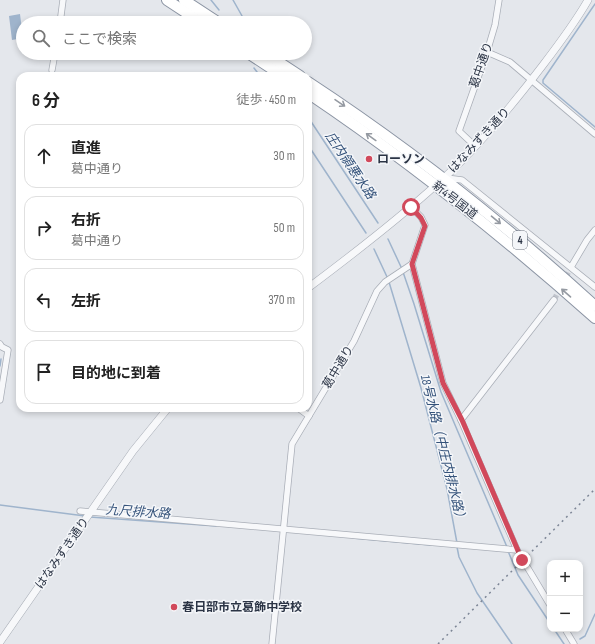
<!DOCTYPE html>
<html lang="ja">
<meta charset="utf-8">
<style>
:root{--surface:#fff;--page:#f6f6f6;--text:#222;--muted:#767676;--line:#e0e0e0}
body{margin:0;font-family:"Sofia Sans Condensed","Noto Sans JP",sans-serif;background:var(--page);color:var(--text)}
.controls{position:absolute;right:12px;bottom:12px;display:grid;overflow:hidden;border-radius:8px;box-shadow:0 2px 6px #0003}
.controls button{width:36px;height:36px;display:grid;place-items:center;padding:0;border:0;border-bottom:1px solid var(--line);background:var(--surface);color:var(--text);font:20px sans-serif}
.stop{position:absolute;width:12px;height:12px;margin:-9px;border:3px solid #d1495b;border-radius:50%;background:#fff}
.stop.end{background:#d1495b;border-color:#fff;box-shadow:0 1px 4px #0008}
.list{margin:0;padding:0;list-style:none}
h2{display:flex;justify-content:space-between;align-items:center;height:52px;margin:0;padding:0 16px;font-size:17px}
h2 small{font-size:13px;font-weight:400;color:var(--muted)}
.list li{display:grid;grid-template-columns:26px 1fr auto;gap:12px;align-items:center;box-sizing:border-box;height:64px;margin:0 8px 8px;padding:0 8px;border:1px solid var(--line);border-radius:12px}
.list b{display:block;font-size:15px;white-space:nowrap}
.list p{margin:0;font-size:13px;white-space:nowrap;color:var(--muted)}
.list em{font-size:13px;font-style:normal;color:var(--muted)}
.icon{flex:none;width:22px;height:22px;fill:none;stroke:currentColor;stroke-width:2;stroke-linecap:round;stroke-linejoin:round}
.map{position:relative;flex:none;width:595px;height:644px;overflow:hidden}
.search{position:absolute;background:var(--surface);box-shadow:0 2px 6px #0003;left:16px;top:16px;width:296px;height:44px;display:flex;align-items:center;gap:10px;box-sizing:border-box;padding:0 14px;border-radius:22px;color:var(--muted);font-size:15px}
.panel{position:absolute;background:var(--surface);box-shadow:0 2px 6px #0003;left:16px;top:72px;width:296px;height:340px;border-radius:12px}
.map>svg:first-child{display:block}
.water{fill:#9fb4cc}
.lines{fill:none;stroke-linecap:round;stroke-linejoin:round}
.stream{stroke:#9fb4cc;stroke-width:1.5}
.minor-tunnel{stroke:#bfc3cb;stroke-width:5.5;stroke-dasharray:5.5 3;stroke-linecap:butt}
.minor-casing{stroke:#a9aeb7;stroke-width:7}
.tertiary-casing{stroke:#a9aeb7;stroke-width:8}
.trunk-casing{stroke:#8b94a3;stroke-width:12}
.minor{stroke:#f7f8fa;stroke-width:5.5}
.tertiary{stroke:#f7f8fa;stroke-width:7}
.trunk{stroke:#fff;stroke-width:10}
.rail{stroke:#7d8696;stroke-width:1.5;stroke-dasharray:2 4;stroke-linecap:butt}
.oneway{stroke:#959aa2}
.route{stroke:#d1495b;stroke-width:5}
.poi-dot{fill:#d1495b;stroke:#f4f6f9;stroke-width:1.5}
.labels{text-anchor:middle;stroke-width:3;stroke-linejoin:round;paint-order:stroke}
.shield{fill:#f4f6f9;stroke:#676e7b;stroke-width:1}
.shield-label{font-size:11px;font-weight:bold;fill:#2b3445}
.street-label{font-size:12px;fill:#2b3445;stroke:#f4f6f9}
.poi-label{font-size:12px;font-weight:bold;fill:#2b3445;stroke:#f4f6f9;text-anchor:start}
.water-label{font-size:13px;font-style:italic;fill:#34527a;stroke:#f4f6f9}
</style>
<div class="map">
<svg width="595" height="644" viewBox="0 0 595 644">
<rect width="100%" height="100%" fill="#e4e7ec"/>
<path class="water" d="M20 14 23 38 12 40 9 16Z"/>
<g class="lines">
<g class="stream">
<path d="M211 0 219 10"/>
<path d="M233 0 246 23"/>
<path d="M595 4 543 80V83L595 127"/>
<path d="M254 68 260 76"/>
<path d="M308 117 378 223"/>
<path d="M308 145 366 233"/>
<path d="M388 239 402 269"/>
<path d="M374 249 388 279"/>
<path d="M403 272 414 304 441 392 507 547"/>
<path d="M389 282 421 388 447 489 457 543"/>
<path d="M0 366 1 359"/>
<path d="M0 505 85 516"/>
<path d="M90 517 216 526"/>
<path d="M353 538 431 545"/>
<path d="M457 547 459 557 477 593 512 644"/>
<path d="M508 551 518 575 550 623"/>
<path d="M554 629 564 644"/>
<path d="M580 639 585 636 595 614"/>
</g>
<path class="minor-tunnel" d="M554 300 571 267"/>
<g class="minor-casing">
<g id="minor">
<path d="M60 23 63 0"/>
<path d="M487 52 510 62 595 134"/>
<path d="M52 70 55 53"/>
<path d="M475 146 459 131 487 52 495 25 499 0"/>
<path d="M446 178 462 180 595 287"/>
<path d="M412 264 443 383 461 420 517 550 550 605"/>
<path d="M571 267 587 240 595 230"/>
<path d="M0 344 2 347 8 350 0 400"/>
<path d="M298 408 309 416"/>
<path d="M461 420 554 300"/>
<path d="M80 511 517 550"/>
<path d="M565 629 574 644"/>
<path d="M272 644 292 444 354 341 377 291 385 282 412 264 425 225 421 217 411 207"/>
</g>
</g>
<g class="tertiary-casing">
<g id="tertiary">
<path d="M308 288C352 255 395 222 436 185 476 150 511 107 543 65 559 44 575 23 588 0"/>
<path d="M0 642 133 451 168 408"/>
</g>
</g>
<g class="trunk-casing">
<g id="trunk">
<path d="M167 0 202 23"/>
<path d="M184 0 219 23"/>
<path d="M248 53 283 76"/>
<path d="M265 53 300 76"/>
<path d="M308 82C410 149 505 224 595 306"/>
<path d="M308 93C409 161 504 237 595 318"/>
</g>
</g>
<use href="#minor" class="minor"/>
<use href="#tertiary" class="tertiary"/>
<use href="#trunk" class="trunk"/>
<path class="rail" d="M438 644 595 489"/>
</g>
<defs><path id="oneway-shaft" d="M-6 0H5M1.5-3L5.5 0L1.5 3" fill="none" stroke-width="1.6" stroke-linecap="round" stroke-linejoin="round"/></defs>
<g class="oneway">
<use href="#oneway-shaft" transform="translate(340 103) rotate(34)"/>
<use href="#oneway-shaft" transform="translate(371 137) rotate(-144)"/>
<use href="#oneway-shaft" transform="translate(496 220) rotate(40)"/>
<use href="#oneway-shaft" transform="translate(566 293) rotate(-139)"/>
</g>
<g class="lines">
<path class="route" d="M411 207 421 218 425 226 412 264 443 383 462 420 522 560"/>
</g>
<g class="poi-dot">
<circle cx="369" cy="159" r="4"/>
<circle cx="174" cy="607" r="4"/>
</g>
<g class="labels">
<rect class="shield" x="513" y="231" width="14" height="18" rx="3"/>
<g class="shield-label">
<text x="520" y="244">4</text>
</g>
<g class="street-label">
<text transform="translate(481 65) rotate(-71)" y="4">葛中通り</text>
<text transform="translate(479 140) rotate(-47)" y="4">はなみずき通り</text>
<text transform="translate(455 200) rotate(38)" y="4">新4号国道</text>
<text transform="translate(338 367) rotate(-59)" y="4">葛中通り</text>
<text transform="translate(62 553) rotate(-55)" y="4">はなみずき通り</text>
</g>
<g class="poi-label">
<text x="377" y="163">ローソン</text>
<text x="182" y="611">春日部市立葛飾中学校</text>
</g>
<g class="water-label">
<text transform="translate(351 165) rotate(56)" y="5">庄内領悪水路</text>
<text transform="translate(444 449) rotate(76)" y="5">18号水路（中庄内排水路）</text>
<text transform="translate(138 511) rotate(4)" y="5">九尺排水路</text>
</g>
</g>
</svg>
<div class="controls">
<button>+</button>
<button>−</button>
</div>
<div class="stop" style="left:411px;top:207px"></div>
<div class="stop end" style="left:522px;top:560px"></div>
<div class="search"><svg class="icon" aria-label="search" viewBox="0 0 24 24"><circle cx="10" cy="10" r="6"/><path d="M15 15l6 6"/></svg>ここで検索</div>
<section class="panel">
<h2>6 分<small>徒歩 · 450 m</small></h2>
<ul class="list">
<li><svg class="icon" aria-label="ahead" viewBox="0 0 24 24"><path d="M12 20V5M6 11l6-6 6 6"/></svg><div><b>直進</b><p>葛中通り</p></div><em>30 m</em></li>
<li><svg class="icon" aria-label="right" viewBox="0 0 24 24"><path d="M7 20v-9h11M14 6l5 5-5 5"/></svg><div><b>右折</b><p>葛中通り</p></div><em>50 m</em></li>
<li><svg class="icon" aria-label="left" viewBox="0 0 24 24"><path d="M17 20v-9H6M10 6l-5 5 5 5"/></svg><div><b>左折</b></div><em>370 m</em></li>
<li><svg class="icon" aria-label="arrive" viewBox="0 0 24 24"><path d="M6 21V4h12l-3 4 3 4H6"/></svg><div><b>目的地に到着</b></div></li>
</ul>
</section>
</div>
